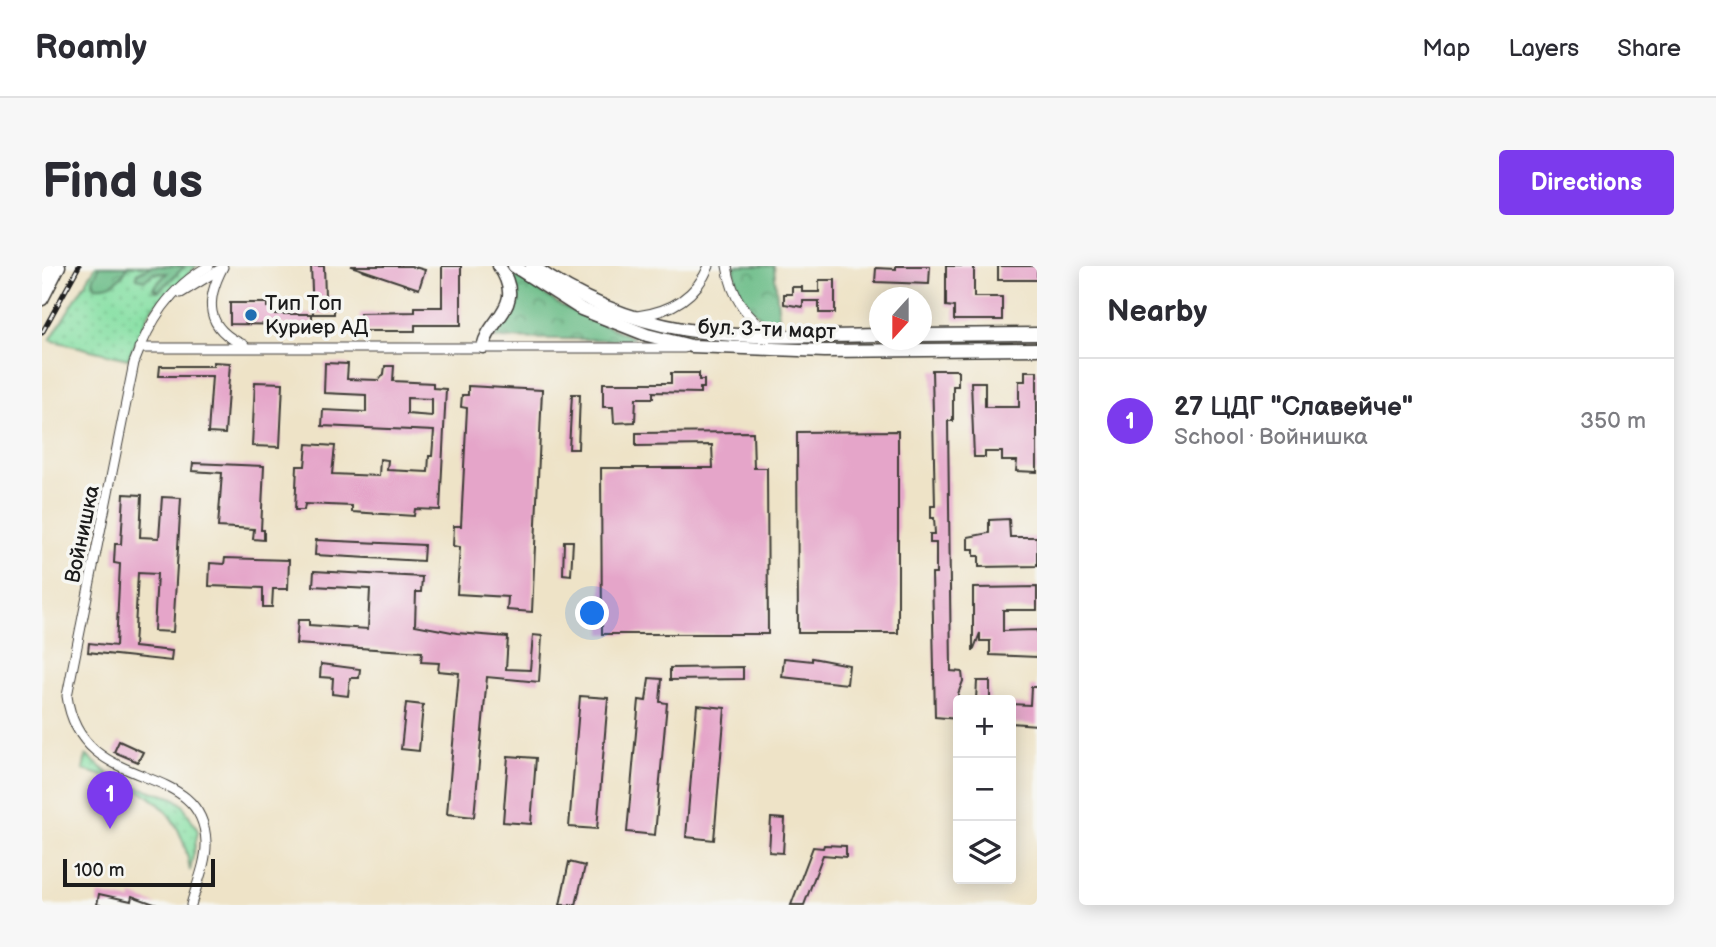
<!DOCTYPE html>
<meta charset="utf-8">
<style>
:root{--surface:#fff;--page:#f7f7f7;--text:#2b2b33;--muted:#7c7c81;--line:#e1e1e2;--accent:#7c3aed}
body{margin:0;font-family:"Balsamiq Sans",sans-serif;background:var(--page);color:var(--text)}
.controls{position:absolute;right:21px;bottom:21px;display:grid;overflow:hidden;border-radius:7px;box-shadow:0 4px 18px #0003}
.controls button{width:63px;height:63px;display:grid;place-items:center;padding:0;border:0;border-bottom:2px solid var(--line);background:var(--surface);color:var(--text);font:35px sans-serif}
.compass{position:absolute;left:827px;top:21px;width:63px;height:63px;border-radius:50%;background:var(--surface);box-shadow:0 4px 18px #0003;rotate:201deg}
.scale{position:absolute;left:21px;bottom:18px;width:152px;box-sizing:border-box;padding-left:7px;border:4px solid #1c1c1c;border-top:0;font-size:19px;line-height:24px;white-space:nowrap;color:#1c1c1c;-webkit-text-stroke:5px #f6f6f2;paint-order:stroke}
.you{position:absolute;left:551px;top:348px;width:24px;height:24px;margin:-18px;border:5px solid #fff;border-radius:50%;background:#1a73e8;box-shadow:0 0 0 10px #1a73e833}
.badge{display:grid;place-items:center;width:46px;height:46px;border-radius:50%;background:var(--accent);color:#fff;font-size:23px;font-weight:700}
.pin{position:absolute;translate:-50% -58px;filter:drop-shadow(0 2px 4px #0008)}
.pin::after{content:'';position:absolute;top:37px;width:24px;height:21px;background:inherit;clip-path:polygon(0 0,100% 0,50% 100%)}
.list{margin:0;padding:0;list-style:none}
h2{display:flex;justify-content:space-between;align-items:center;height:91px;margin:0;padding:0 28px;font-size:30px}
h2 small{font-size:23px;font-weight:400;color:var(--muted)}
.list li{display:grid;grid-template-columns:46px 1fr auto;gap:21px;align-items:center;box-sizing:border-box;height:126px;padding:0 28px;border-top:2px solid var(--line)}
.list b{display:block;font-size:26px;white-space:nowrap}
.list p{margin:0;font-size:23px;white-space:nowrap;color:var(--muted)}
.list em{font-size:23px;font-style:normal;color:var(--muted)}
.icon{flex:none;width:38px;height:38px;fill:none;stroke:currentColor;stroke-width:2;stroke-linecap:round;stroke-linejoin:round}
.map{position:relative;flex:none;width:995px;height:639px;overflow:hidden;border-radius:7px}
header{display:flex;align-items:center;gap:42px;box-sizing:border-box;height:98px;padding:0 35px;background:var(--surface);border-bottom:2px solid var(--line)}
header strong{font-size:33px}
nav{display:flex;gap:38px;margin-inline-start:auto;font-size:24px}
.intro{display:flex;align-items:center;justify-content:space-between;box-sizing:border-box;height:168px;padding:0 42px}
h1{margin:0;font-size:49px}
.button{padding:18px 32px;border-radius:7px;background:var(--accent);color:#fff;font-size:24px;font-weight:700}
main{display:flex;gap:42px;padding:0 42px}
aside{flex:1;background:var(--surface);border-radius:7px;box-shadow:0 4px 18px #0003}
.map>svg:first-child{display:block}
.grass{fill:url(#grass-dots);stroke:#527e60;stroke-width:2}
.forest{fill:url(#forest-crowns);stroke:#456d53;stroke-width:2}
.building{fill:#e5a5c9;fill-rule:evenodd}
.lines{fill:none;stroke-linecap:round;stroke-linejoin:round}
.minor-casing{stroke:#3c3a36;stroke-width:11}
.secondary-casing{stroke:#3c3a36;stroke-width:15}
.minor{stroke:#fff;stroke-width:9}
.secondary{stroke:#fff;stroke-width:12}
.rail-casing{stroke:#1c1c1c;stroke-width:5}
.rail{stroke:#f6f6f2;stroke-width:2.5;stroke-dasharray:8;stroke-linecap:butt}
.poi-dot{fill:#1f6fb2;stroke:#f6f6f2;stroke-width:2.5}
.labels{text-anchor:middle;stroke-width:7;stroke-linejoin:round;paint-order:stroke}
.poi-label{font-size:21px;fill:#1c1c1c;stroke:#f6f6f2;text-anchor:start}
.street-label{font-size:21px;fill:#1c1c1c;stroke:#f6f6f2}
</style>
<header>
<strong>Roamly</strong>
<nav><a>Map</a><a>Layers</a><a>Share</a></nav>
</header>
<div class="intro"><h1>Find us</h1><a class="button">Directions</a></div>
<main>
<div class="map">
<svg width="995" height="639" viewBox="0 0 995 639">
<defs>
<pattern id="grass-dots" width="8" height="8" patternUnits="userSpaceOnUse" patternTransform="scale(1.75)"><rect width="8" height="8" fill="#88e0a5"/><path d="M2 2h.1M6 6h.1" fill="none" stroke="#75c08d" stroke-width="1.8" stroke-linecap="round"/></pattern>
<pattern id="forest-crowns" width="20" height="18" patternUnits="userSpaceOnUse" patternTransform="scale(1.75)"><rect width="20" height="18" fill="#6ebe8a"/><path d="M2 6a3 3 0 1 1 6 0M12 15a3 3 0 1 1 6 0" fill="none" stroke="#5a9a70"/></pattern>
</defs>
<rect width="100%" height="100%" fill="#f6f6f2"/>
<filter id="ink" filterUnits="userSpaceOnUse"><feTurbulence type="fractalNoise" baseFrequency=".0143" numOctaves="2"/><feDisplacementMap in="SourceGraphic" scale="14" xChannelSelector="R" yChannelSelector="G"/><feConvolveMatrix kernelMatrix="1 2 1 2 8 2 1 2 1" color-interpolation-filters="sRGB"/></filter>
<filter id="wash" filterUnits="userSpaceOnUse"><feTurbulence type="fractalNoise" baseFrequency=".00686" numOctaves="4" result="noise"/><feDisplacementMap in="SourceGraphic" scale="28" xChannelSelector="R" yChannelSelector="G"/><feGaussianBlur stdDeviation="1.57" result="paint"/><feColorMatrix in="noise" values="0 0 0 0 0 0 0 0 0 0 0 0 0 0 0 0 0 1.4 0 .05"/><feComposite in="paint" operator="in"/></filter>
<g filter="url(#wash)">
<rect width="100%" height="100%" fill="#eee3c7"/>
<g class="grass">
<path d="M54 0H58L51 17 80 10 86 0H110L95 7H126L112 25H117L143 0H155L109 43 86 93 8 74Z"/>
<path d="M44 489 74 514 132 532 141 539 156 565 148 605C139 537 101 521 41 504Z"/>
</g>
<g class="forest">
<path d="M58 0H86C78 14 70 22 53 20L51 13Z"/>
<path d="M110 0H143L117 25 111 22 125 7 111 8 103 14 95 12V7Z"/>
<path d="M692 0H732L738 63C713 50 693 32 692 0Z"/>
<path d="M468 6 522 41 592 72 587 74 453 72 472 31Z"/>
</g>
<g id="blocks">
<g class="building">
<path d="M269 0H282L283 30H292V48H271Z"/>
<path d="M309 0H369L383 4 377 23Z"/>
<path d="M400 0H419V59H373V65H318V47L373 46V41H400Z"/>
<path d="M854 0H888L887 18 833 16 834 2 854 3Z"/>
<path d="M904 0H932V31H960V54H912V41L904 40Z"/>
<rect x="956" y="0" width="39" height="14"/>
<path d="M777 14H793V47H777V35H761V41L742 38V28H750V21H760V26H777Z"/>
<path d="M188 37H225V41L231 40V48H270V59L188 58Z"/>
<path d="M171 96 188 97 183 168 166 167 170 110H117L118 100H171Z"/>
<path d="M283 97 306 98 305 113 337 114 342 108 343 100H352L351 115 391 117V122L404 123 398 244 373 243 372 250 310 246V240L263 238 262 244H253L255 200H263L265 178 293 180 290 208 337 210 338 193 346 194 345 204 386 206 387 190H390L392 165 280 160 281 144 324 146V129L282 127ZM365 132 390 133V150L365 148Z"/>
<path d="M890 104H916V120H911V155H906L909 405 920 406 921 415 916 428V453L893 451 890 308H894V277H888V268H893L892 252H889V240H893Z"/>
<path d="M983 105H995V206L974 205 975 195H960V186H943V191H932L929 116H943V141H977V115H983Z"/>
<path d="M629 107H657V114H662V122H658V127L611 126V132H594L593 156 572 157 571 141H561V117H629Z"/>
<path d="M213 116 241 117 238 181 210 180Z"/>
<path d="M426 120 500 124 490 346 465 344 466 331 415 328 418 281 411 280 412 260H419L425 142 419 141 420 129H426Z"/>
<path d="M530 128H538L536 183H527Z"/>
<path d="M856 165V367H756L755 166Z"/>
<path d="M711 166 712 202H725L726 368H560L559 202H671L670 179 594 180V167Z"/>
<path d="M151 197 222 200 219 264H222V274L211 273 212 263 176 261 180 207 150 205Z"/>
<path d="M82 228 100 229 98 271 117 272 120 231 139 232 131 366 112 365 115 308 96 307 92 381 130 385 129 395 46 386 47 377 74 380 78 298 72 297 73 278H79Z"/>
<path d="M967 253 968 271H995V300L937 301V290H932V283H926V271L947 267V254Z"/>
<path d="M274 274 382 279 381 295 273 289Z"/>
<path d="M522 275H531L529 309 521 308Z"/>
<path d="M183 292 247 294 246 323H231L230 341H221V322L167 320 168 297 182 298Z"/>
<path d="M272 305 380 311 379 326H374L373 359 415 367 466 371 464 403 488 404 491 369 500 370 497 416 445 411 432 551 405 548 417 407 396 405 397 397 379 396 380 386 254 378 256 354H267V359L326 363 328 323 271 320Z"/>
<path d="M995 321V344H961V365L995 364V391L948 389V375H938V367L931 385V322Z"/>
<path d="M742 392 770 395V392L807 399 805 418 740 411Z"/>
<path d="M279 398 318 403 317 412H308L306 430 290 428 291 412 278 411Z"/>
<path d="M701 401V413L628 414V402Z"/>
<path d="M607 412 620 413 618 436 625 437 613 569 585 566 597 434 604 435Z"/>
<path d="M935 415H948V434H934Z"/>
<path d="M989 421H995V459L969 457V438L988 439Z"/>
<path d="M538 430 566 432 555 563 527 561Z"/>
<path d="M364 437 381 439 377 485 359 483Z"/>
<path d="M655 439 683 442 672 574 644 571Z"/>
<path d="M77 475 101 486 96 496 72 486Z"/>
<path d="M466 490 494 492 489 558 461 556Z"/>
<path d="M729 552 743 553 741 587 727 586Z"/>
<path d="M782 579 804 580V591L781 589 762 639H749L771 581 781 582Z"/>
<path d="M527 596 543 600 534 639H518Z"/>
<path d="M57 628 89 635 90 630 115 639H55Z"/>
</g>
</g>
</g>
<g filter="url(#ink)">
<use href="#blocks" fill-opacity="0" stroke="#3c3a36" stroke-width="2"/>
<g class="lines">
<g class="minor-casing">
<g id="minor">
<path d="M685 0C690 33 705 52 732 70"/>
<path d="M181 1C163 35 163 62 202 79"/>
<path d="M139 27 180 2"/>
<path d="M595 50C628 46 654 31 667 0"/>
<path d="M97 82H642"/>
<path d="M149 639C154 620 165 596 164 576 161 490 39 532 25 430L92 97C107 56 128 21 167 0"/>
</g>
</g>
<g class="secondary-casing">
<g id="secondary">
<path d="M472 0 539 43 605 69 649 80 783 85 995 83"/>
<path d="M490 0C605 81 705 71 838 69"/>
<path d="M0 11 6 0"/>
<path d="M0 33 17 0"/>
<path d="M880 69 995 68"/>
<path d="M441 81C447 51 485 41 457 0"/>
</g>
</g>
<use href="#minor" class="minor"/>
<use href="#secondary" class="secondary"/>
<g class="rail-casing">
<path id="rail" d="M0 67 37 0"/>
</g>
<use href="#rail" class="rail"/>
</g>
</g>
<circle class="poi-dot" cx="209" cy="49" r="7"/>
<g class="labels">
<g class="poi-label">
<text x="223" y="44">Тип Топ<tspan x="223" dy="24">Куриер АД</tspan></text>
</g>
<g class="street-label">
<text transform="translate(725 63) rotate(2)" y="7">бул. 3-ти март</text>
<text transform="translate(40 268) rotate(-78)" y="7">Войнишка</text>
</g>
</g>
</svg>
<div class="controls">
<button>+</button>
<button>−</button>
<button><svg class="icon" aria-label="layers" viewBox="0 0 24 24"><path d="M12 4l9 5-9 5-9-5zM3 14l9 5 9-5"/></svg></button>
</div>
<svg class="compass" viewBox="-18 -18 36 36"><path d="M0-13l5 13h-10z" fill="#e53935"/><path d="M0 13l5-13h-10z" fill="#7c7c81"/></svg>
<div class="scale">100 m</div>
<div class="you"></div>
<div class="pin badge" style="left:68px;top:563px">1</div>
</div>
<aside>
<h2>Nearby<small></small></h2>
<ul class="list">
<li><span class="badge">1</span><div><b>27 ЦДГ &quot;Славейче&quot;</b><p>School · Войнишка</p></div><em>350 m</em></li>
</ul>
</aside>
</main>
